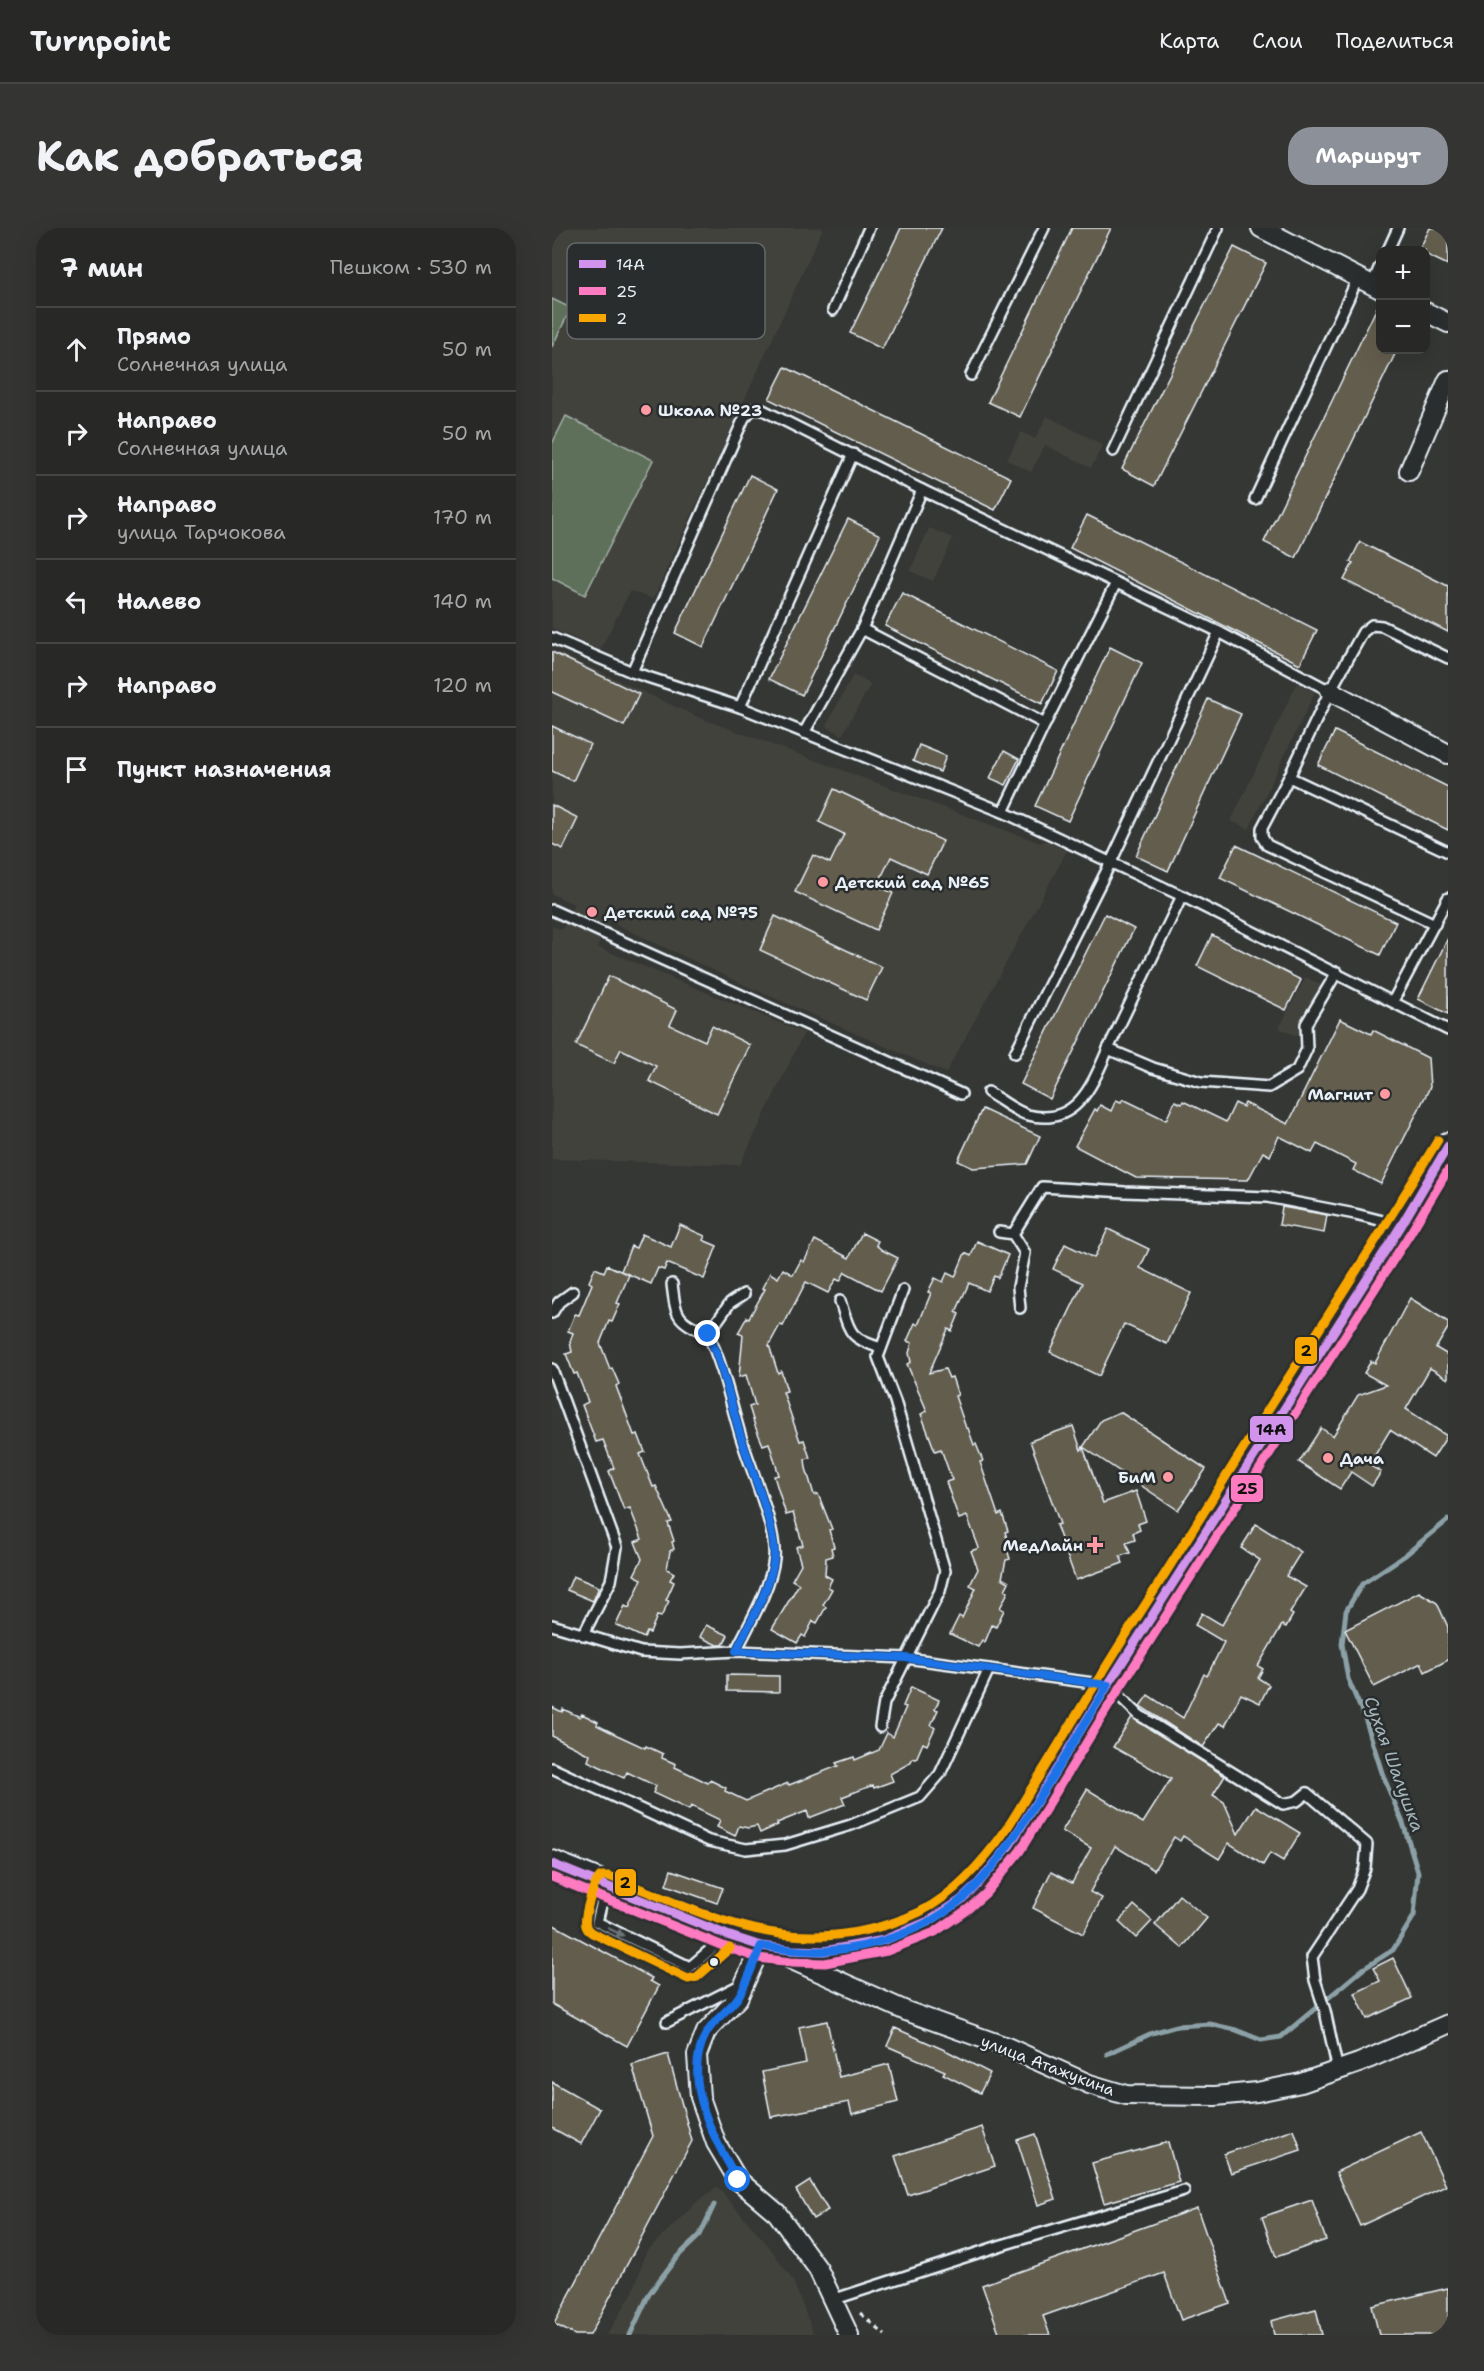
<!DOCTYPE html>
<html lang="ru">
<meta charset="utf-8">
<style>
:root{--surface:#282927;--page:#343533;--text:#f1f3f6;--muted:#a5a6a7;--line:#444544;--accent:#8c9099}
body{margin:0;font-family:"Shantell Sans",sans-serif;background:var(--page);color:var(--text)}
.controls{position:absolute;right:18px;top:18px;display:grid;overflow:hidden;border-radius:12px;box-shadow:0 6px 24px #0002}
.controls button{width:54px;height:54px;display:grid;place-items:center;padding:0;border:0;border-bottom:2px solid var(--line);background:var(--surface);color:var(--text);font:30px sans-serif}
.stop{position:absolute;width:18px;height:18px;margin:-14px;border:4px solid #1a73e8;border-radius:50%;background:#fff}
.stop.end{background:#1a73e8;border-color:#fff;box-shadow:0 2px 6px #0008}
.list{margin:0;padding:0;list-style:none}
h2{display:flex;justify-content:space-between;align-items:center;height:78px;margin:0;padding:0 24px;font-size:26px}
h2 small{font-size:20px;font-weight:400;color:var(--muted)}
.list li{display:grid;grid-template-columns:39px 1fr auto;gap:18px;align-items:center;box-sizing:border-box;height:84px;padding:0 24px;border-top:2px solid var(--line)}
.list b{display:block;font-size:22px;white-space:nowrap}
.list p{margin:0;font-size:20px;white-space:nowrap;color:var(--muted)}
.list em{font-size:20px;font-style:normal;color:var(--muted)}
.icon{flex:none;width:33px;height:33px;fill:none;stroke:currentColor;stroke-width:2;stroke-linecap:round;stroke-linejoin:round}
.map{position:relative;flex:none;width:896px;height:2107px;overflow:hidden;border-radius:24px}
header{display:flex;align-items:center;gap:36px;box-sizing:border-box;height:84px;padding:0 30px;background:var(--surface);border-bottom:2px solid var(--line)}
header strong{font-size:28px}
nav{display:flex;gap:33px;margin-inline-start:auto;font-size:21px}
.intro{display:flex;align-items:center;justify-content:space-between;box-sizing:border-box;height:144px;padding:0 36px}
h1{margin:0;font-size:42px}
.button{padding:15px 27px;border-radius:24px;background:var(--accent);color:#fff;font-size:21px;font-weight:700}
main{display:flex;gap:36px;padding:0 36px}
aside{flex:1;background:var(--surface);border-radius:24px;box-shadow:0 6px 24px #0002}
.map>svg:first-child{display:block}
.built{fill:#43423c}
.green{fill:#5e705a;stroke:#a3b0a9;stroke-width:1.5}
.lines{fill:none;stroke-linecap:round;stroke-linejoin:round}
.stream{stroke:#8ca1a7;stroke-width:5}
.building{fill:#635d4d;stroke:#e8f1f8;stroke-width:1.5}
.service-casing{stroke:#e8f1f8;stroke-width:14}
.minor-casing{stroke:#e8f1f8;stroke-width:22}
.secondary-casing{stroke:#e8f1f8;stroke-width:30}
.path{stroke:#e8f1f8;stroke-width:3;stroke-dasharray:6 4.5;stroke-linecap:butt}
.service{stroke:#2a2d2e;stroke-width:9}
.minor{stroke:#2a2d2e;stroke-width:18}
.secondary{stroke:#2a2d2e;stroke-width:26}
.bus-1-casing{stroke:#2a2d2e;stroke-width:14}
.bus-2-casing{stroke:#2a2d2e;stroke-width:14}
.bus-3-casing{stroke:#2a2d2e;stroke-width:14}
.bus-1{stroke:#d193ec;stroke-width:9}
.bus-2{stroke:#fe7ac1;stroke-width:9}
.bus-3{stroke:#f7a600;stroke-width:9}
.oneway{fill:#6c7275}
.route{stroke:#1a73e8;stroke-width:8}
.poi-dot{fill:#ff9aa2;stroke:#2a2d2e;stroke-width:2}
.bus-dot{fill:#e8f1f8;stroke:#2a2d2e;stroke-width:2}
.labels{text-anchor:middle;stroke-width:5;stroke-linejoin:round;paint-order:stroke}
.poi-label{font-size:16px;font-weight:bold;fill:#e8f1f8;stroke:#2a2d2e;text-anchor:start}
.street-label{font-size:16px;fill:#e8f1f8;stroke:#2a2d2e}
.water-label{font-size:18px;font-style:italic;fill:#a3b5bb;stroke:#2a2d2e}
.key{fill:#2a2d2e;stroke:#63686b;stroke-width:1.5}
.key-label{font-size:16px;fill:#e8f1f8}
.line-badge{stroke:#2a2d2e;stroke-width:2}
.pale-badge-label{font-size:16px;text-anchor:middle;font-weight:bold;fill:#111}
</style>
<header>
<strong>Turnpoint</strong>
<nav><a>Карта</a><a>Слои</a><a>Поделиться</a></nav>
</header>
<div class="intro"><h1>Как добраться</h1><a class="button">Маршрут</a></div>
<main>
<aside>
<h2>7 мин<small>Пешком · 530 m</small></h2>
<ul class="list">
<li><svg class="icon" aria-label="ahead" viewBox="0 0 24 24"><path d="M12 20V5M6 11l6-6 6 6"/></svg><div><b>Прямо</b><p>Солнечная улица</p></div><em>50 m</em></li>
<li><svg class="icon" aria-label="right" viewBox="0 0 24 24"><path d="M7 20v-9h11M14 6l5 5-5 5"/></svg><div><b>Направо</b><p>Солнечная улица</p></div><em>50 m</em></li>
<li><svg class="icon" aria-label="right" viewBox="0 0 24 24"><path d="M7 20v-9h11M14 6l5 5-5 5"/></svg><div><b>Направо</b><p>улица Тарчокова</p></div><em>170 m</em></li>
<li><svg class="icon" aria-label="left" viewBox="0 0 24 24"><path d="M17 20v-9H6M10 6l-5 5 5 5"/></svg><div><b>Налево</b></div><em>140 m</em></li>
<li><svg class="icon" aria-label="right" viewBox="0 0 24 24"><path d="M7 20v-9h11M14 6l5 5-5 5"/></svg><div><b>Направо</b></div><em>120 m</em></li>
<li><svg class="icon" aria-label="arrive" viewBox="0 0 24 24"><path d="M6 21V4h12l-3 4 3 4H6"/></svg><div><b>Пункт назначения</b></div></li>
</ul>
</aside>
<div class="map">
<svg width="896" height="2107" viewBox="0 0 896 2107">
<rect width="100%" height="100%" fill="#353734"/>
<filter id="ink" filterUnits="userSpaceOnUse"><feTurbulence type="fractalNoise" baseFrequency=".0167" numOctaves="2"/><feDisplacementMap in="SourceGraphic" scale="12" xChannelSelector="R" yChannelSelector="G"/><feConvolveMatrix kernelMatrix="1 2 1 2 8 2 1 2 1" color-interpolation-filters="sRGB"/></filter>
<g filter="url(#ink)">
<g class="built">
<path d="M0 0H271L101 371 78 363 48 422 0 400Z"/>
<path d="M495 188 551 217 539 240 493 217 479 244 455 232 469 204 483 211Z"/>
<path d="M377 300 401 310 381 353 358 343Z"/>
<path d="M0 422 148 490 488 615 494 613 515 623 394 845 197 759 57 693 45 719 252 805 188 937 0 931V698L10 702 22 676 0 666Z"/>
<path d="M301 447 319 456 290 507 274 498Z"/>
<path d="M745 455 763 464 697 601 679 593Z"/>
<path d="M754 749 771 758 745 808 727 800Z"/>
<path d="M165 1959 216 2017 241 2053 262 2107H55L81 2064 94 2024 147 1972Z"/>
</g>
<g class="green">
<path d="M0 71 19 80 0 119Z"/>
<path d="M14 188 101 232 33 367 0 350V216Z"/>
</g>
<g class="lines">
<g class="stream">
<path d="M555 1826 600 1805 625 1798 658 1796 684 1802 709 1812 729 1809 811 1741 841 1722 862 1688 866 1644 851 1595 831 1548 814 1493 796 1451 790 1416 794 1383 810 1356 852 1328 896 1292"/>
<path d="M78 2107 97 2066 125 2029 148 2007 162 1977"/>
</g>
</g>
<g class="building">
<path d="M349 0H390L330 121 298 105Z"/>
<path d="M520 0H559L468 189 436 174Z"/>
<path d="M878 0H896V37L873 26V22H867Z"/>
<path d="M682 19 714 35 602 258 570 241Z"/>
<path d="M828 73V122H845L744 330 712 314Z"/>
<path d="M233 139 459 250 443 282 217 171Z"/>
<path d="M198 247 226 261 151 419 123 405Z"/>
<path d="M535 287 765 402 748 436 518 320Z"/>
<path d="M296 291 328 307 250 467 217 451Z"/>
<path d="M808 314 896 358V404L792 352 801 335 798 334Z"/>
<path d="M350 365 506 443 490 476 333 398Z"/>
<path d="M558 419 590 435 516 593 483 578Z"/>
<path d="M0 424 87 466 72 498 0 464Z"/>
<path d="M656 471 689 486 616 643 584 628Z"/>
<path d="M0 498 38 516 21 553 0 543Z"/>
<path d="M783 503 896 559V602L766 537Z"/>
<path d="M367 517 394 528 388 544 361 533Z"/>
<path d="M452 523 467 531 454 557 438 550Z"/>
<path d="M282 561 391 613 375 646 339 629 325 658 341 665 324 702 243 664 261 627 278 635 292 606 267 594Z"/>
<path d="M0 577 26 590 11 621 0 616Z"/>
<path d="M684 617 844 694 828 727 668 650Z"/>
<path d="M553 686 582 701 498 871 469 856Z"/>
<path d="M223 688 330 739 314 772 208 722Z"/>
<path d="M660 707 749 752 734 782 645 738Z"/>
<path d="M896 710V786L866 771Z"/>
<path d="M57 748 125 782 118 797 153 813 160 798 198 817 165 886 97 853 104 838 69 821 62 835 24 817Z"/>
<path d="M788 791 819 806 821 802 876 830 878 859 829 956 801 942 804 936 765 916 760 925 727 908 718 928 711 924 696 952 584 950 523 918 543 881 545 883 548 877 559 883 564 872 569 874 571 871 614 892 623 873 630 876 631 873 674 894 683 875 691 879 693 875 736 896Z"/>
<path d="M430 881 488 908 475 936 421 940 406 933Z"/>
<path d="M730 979 775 987 772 1005 727 997Z"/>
<path d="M128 997 153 1008 151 1012 165 1018 152 1051 115 1035 112 1042 106 1040 99 1056 69 1043 79 1018 84 1020 90 1006 119 1019Z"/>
<path d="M556 1001 597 1021 588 1040 639 1065 615 1116 572 1096 547 1148 498 1124 531 1055 501 1041 513 1016 542 1030Z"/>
<path d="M310 1005 326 1013 324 1017 330 1022 346 1030 329 1063 293 1044 288 1053 284 1051 276 1065 254 1054 231 1098 228 1097 217 1117 226 1145 229 1143 235 1163 231 1164 242 1196 248 1213 252 1212 258 1230 253 1231 254 1240 262 1267 266 1266 280 1301 277 1302 282 1319 279 1320 281 1328 274 1330 273 1347 280 1351 276 1359 280 1361 271 1377 274 1379 265 1395 261 1393 253 1409 250 1407 245 1415 220 1401 247 1356 240 1352 249 1336 244 1319 251 1317 241 1285 234 1287 222 1248 227 1247 217 1215 211 1217 203 1198 197 1179 203 1177 194 1147 187 1149 191 1107 186 1105 195 1089 197 1090 213 1061 210 1060 218 1045 226 1050 231 1041 241 1047 249 1032 252 1034 263 1012 297 1030Z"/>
<path d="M425 1013 456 1027 446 1050 442 1048 435 1063 417 1055 404 1084 407 1086 400 1103 396 1101 377 1145 393 1141 397 1150 400 1149 406 1167 403 1168 414 1200H416L422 1217 424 1216 431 1233 428 1234 446 1287 450 1285 456 1303 453 1304 458 1320 455 1321 458 1331 454 1332 450 1350 457 1354 453 1362 456 1364 448 1380 452 1382 444 1399 440 1397 433 1414 430 1412 426 1419 398 1406 407 1388 410 1390 424 1360 418 1357 426 1341 419 1323 427 1320 415 1288 407 1291 394 1254 400 1252 389 1221 383 1223 369 1186 375 1183 355 1136 359 1134 357 1125 360 1115 355 1113 363 1095 366 1097 379 1065 376 1064 383 1050 391 1054 395 1045 403 1049 413 1025 419 1028Z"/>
<path d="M55 1037 77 1047 65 1075 68 1076 60 1094 57 1093 48 1115 58 1141 60 1140 67 1156 64 1158 82 1207 86 1206 93 1224 88 1226 101 1259 104 1258 120 1294 116 1295 122 1313 120 1314 122 1321 118 1323 115 1341 122 1345 118 1352 122 1354 114 1372 117 1373 109 1389 105 1388 98 1405 95 1404 92 1410 64 1397 73 1378 77 1380 90 1351 82 1347 90 1331 83 1314 90 1311 78 1280 72 1282 57 1243 62 1240 51 1212 44 1214 30 1177 36 1174 25 1145 22 1146 14 1126 20 1124 18 1114 21 1105 16 1103 23 1086 27 1087 40 1056 37 1054 43 1040 52 1044Z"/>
<path d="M858 1070 896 1094V1100L884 1120 896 1127V1151L878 1140 854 1181 895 1208 881 1230 838 1202 817 1237 829 1244 820 1258 799 1244 788 1261 747 1234 769 1200 781 1208 806 1167 834 1157 812 1145 819 1133 823 1135Z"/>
<path d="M568 1184 654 1241 626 1282 531 1219 549 1192Z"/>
<path d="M521 1198 529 1222 531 1219 551 1275 584 1263 594 1293 586 1296 588 1302 581 1305 583 1312 574 1315 578 1325 568 1328 571 1335 524 1352 504 1297 508 1296 478 1213Z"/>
<path d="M704 1296 749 1324 734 1348 754 1359 738 1385 741 1387 734 1399 730 1397 706 1438 711 1441 706 1450 717 1457 708 1475 689 1466 673 1498 667 1495 651 1519 588 1478 596 1467 631 1490 652 1446 655 1448 672 1414 643 1397 650 1385 670 1397 708 1332 689 1320Z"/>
<path d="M21 1348 47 1359 41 1373 15 1362Z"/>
<path d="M867 1364 885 1375 896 1399V1432L873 1444 869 1435 822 1459 793 1402Z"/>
<path d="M154 1397 176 1407 171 1417H165L148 1409Z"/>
<path d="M175 1447 227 1448V1464L175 1463Z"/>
<path d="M359 1459 387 1472 383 1481 386 1482 379 1497 383 1500 375 1517 371 1515 364 1531 361 1530 358 1535 338 1546 341 1553 322 1560 321 1557 290 1569 293 1576 257 1590 255 1583 225 1595 226 1597 208 1605 205 1598 196 1600 187 1598 183 1608 165 1599 168 1592 139 1578 137 1582 101 1565 104 1558 75 1544 72 1550 36 1533 38 1527 0 1508V1479L10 1484 11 1481 28 1489 30 1486 46 1494 45 1497 65 1507 93 1520 94 1518 111 1526 110 1530 124 1536 123 1539 156 1555 158 1552 174 1560 173 1563 194 1573 236 1555 237 1557 286 1538 284 1535 302 1529 303 1532 327 1522 335 1505 341 1509 354 1479 351 1478Z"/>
<path d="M580 1489 673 1548 661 1567 672 1574 686 1606 704 1578 748 1605 731 1633 718 1625 711 1637 677 1615 667 1631 631 1608 628 1613 622 1609 602 1642 563 1618 538 1664 550 1670 531 1706 481 1680 499 1644 520 1655 539 1620 510 1603 535 1561 591 1595 619 1551 561 1519Z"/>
<path d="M119 1642 171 1660 165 1675 114 1657Z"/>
<path d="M627 1667 655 1690 630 1720 603 1697Z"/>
<path d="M582 1677 600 1693 584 1710 567 1694Z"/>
<path d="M0 1696 100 1750 98 1753 107 1758 75 1818 0 1776Z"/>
<path d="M841 1730 860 1770 815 1791 803 1765 828 1753 821 1740Z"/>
<path d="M275 1793 287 1849 337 1836 346 1874 300 1886 297 1874 219 1889 210 1844 254 1835 247 1799Z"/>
<path d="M343 1800 397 1824 438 1845 428 1865 391 1846 393 1843 335 1818Z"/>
<path d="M116 1826 140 1913 38 2107H23L2 2096 101 1908 80 1837Z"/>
<path d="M0 1854 48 1881 29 1916 0 1900Z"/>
<path d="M430 1899 443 1938 356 1967 343 1928Z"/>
<path d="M742 1902 749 1922 679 1945 672 1926Z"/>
<path d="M869 1904 894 1958 808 1998 784 1944Z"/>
<path d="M483 1906 504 1971 486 1977 465 1912Z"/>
<path d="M616 1914 627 1954 552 1975 540 1935Z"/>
<path d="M258 1953 276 1982 261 1991 244 1962Z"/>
<path d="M760 1972 774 2012 724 2029 710 1989Z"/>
<path d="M645 1980 678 2075 629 2092 612 2045 491 2088 498 2107H448L430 2057Z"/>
<path d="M896 2060V2107H827L820 2078Z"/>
<path d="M764 2081 770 2107H722L719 2093Z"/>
</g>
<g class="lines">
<g class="service-casing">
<g id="service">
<path d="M836 22 846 0"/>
<path d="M820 57 828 38"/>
<path d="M281 82 317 0"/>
<path d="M419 147 492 0"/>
<path d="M561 223 666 0"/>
<path d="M703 271 806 50"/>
<path d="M310 401 493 496"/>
<path d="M0 410 80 444 188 479 451 584 630 668 896 802"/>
<path d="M80 444 192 190 200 181 211 182 370 262 667 404 778 463"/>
<path d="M188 479 301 226"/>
<path d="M252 505 310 401 370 262"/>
<path d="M737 549 778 463 811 404 820 397 830 398 896 430"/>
<path d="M451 584 493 496 564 355"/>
<path d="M630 668 556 821 601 840 649 854 717 859 745 842 755 821 754 796 785 744"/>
<path d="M0 682 409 866"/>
<path d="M883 696 715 617 710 609V600L737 549 896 624"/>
<path d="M841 773 896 670"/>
<path d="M463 825 559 634 667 404"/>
<path d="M436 864C448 871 462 883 476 887 524 899 540 858 556 821"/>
<path d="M447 1004 461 1006 473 1025 466 1059 468 1080"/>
<path d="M461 1006 490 959 573 964 715 969 803 986 847 997"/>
<path d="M120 1056C124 1089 124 1092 156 1106"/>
<path d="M288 1073C298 1104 296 1110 329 1120"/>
<path d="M0 1085 7 1074 21 1064"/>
<path d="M0 1141 65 1319 59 1353 31 1407"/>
<path d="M0 1397 89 1424 128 1426 184 1423 354 1430 556 1457 587 1487 731 1576 745 1573 755 1565 815 1616 813 1640 805 1661 760 1729 763 1752 773 1783 786 1843"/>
<path d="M184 1423C197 1396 219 1360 222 1330 225 1300 197 1237 188 1206 178 1172 171 1138 156 1106L178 1075 192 1066"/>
<path d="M328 1499 332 1475 388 1363 393 1343 343 1173 326 1129 351 1062"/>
<path d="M0 1540 157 1613 194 1621 233 1617 299 1597 368 1569 388 1546 437 1441"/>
<path d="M53 1661 45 1694 138 1739 173 1709"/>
<path d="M115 1794 190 1756"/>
<path d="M280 2072 450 2017 632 1963"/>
</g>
</g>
<g class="minor-casing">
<g id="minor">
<path d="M709 0 828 61"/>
<path d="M874 84 896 95"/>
<path d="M857 243 896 152"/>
<path d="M778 463 896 526"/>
<path d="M297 2107 266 2041 225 1985 186 1952 164 1915 148 1869 145 1827 154 1804 186 1770 209 1718 354 1783 455 1819 537 1856 574 1867 663 1868 705 1864 749 1855 807 1835 896 1796"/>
</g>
</g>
<g class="secondary-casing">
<path id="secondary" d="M0 1636 175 1707 209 1718 239 1722 272 1723 332 1712 377 1693 409 1672 425 1657 458 1617 556 1457 849 998 896 918"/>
</g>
<path class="path" d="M308 2085 333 2107"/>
<use href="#service" class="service"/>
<use href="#minor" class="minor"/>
<use href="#secondary" class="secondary"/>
<g class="bus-1-casing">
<path id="bus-1" d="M0 1636 175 1707 209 1718 239 1722 272 1723 332 1712 377 1693 409 1672 425 1657 458 1617 556 1457 849 998 896 918"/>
</g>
<g class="bus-2-casing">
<path id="bus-2" d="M0 1649 171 1718 206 1730 239 1734 273 1735 335 1723 383 1704 416 1681 434 1665 468 1623 566 1463 859 1004 896 942"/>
</g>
<g class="bus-3-casing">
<path id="bus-3" d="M178 1720 145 1749 136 1751 40 1705C36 1702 35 1702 34 1698 31 1689 42 1653 49 1648H57C162 1690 241 1734 354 1690 392 1676 421 1645 445 1614 461 1594 472 1571 486 1550 517 1500 547 1449 579 1399 626 1326 671 1253 717 1180 774 1091 831 1002 886 912"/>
</g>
<use href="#bus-1" class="bus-1"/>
<use href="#bus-2" class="bus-2"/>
<use href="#bus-3" class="bus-3"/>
</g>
<defs><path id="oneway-solid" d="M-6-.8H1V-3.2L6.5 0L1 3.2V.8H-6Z" transform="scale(1.5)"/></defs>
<use class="oneway" href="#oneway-solid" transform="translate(64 1704) rotate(26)"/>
</g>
<g class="lines" filter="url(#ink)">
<path class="route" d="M156 1106C171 1138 178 1172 188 1206 197 1237 225 1300 222 1330 219 1360 197 1396 184 1423L354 1430 556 1457C535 1492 514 1527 492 1562 468 1600 445 1640 411 1670 375 1702 319 1721 272 1723 251 1724 230 1721 209 1718 203 1731 193 1762 184 1772 175 1783 161 1793 154 1806 129 1852 162 1912 186 1952"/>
</g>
<g class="poi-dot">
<circle cx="94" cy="182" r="6"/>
<circle cx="271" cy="654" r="6"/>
<circle cx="40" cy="684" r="6"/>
<circle cx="833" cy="866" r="6"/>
<circle cx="776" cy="1230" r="6"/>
<circle cx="616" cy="1249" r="6"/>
<path d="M540 1308h6v6h6v6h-6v6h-6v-6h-6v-6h6z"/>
</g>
<circle class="bus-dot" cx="162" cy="1734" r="5"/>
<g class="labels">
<g class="poi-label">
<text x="106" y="188">Школа №23</text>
<text x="283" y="660">Детский сад №65</text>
<text x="52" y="690">Детский сад №75</text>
<text x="821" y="872" text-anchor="end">Магнит</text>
<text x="788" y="1236">Дача</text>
<text x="604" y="1255" text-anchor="end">БиМ</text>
<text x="531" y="1323" text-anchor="end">МедЛайн</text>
</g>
<g class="street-label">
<text transform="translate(496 1837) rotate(21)" y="6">улица Атажукина</text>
</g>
<g class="water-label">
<text transform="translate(842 1536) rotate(70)" y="6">Сухая Шалушка</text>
</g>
</g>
<rect x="15" y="15" width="198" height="96" rx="9" class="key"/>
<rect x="27" y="32" width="27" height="8" fill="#d193ec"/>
<rect x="27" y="59" width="27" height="8" fill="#fe7ac1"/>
<rect x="27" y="86" width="27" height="8" fill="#f7a600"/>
<g class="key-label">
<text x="64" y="42">14А</text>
<text x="64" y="69">25</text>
<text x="64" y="96">2</text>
</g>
<g class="line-badge">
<rect x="742" y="1108" width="24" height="29" rx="6" fill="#f7a600"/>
<rect x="697" y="1187" width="45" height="28" rx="6" fill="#d193ec"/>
<rect x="678" y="1246" width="34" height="29" rx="6" fill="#fe7ac1"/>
<rect x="62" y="1640" width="23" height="29" rx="6" fill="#f7a600"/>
</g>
<g class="pale-badge-label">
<text x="754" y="1128">2</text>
<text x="719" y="1207">14А</text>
<text x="695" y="1266">25</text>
<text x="73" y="1660">2</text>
</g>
</svg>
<div class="controls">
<button>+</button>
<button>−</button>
</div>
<div class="stop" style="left:186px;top:1952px"></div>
<div class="stop end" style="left:156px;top:1106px"></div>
</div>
</main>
